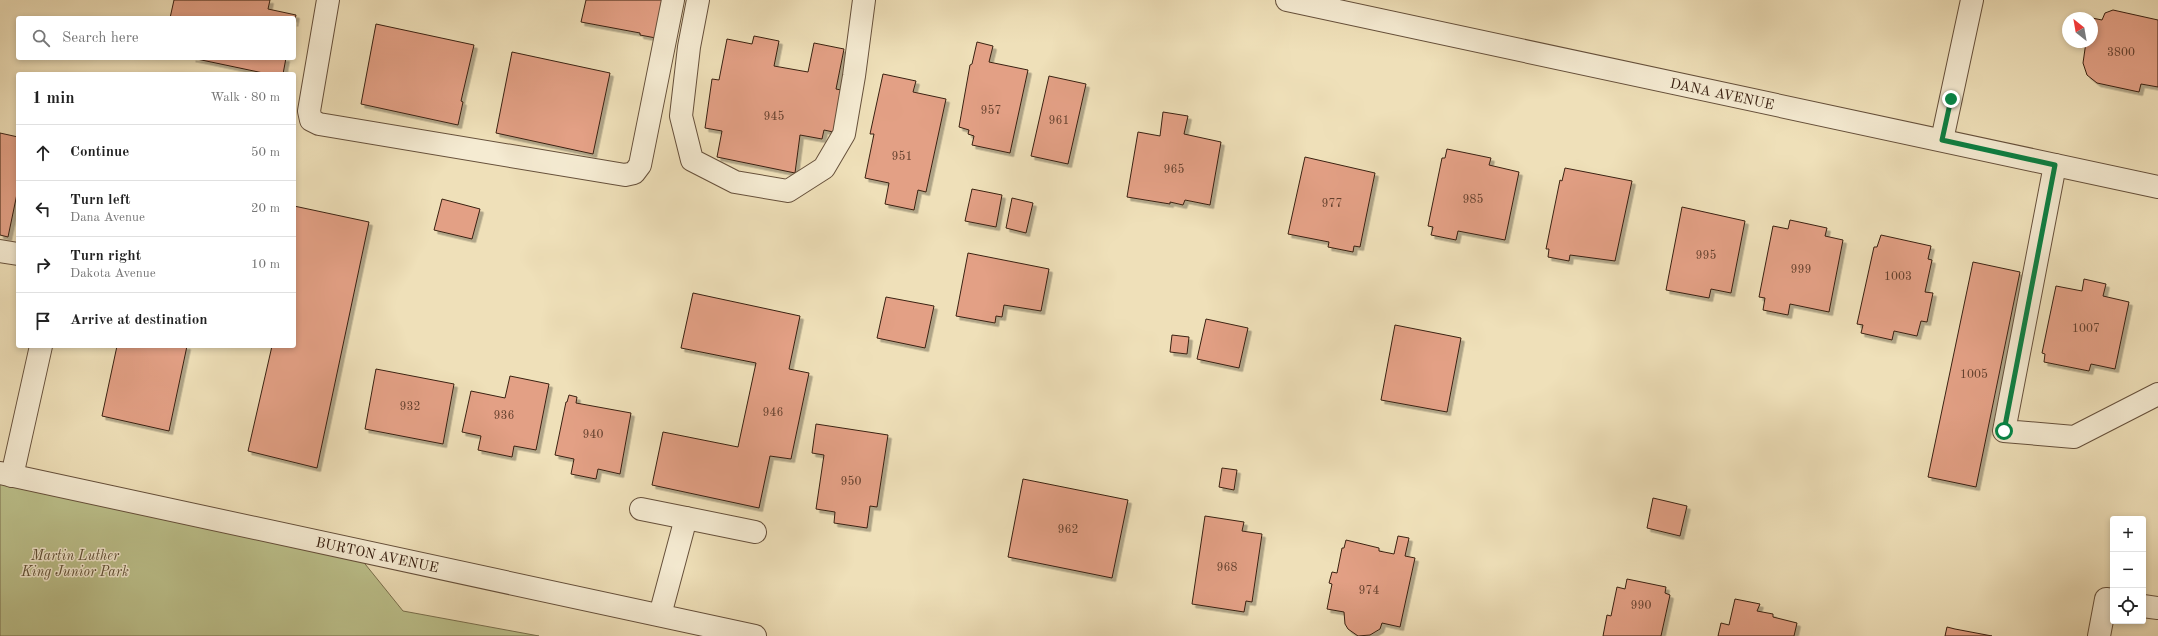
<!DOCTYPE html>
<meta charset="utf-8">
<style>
:root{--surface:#fff;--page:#f2f2f2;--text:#222;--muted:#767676;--line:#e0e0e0}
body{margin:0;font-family:"Old Standard TT",serif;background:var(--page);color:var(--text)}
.controls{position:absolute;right:12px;bottom:12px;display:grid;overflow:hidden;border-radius:4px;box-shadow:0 2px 6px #0003}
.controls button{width:36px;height:36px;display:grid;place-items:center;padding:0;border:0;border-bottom:1px solid var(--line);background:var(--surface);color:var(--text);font:20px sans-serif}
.compass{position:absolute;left:2062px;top:12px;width:36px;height:36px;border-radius:50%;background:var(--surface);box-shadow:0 2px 6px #0003;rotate:329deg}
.stop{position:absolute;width:12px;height:12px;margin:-9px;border:3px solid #0b8043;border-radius:50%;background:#fff}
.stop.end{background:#0b8043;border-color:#fff;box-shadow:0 1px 4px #0008}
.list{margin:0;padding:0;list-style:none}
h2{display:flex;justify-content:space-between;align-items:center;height:52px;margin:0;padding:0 16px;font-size:17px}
h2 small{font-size:13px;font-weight:400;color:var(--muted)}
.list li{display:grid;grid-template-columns:26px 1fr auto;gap:12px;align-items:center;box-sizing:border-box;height:56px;padding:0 16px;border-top:1px solid var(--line)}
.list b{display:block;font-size:15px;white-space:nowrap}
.list p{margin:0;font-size:13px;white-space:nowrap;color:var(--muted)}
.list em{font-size:13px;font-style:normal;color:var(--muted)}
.icon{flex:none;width:22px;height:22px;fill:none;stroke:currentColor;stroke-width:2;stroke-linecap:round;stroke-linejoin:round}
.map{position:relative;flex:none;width:2158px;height:636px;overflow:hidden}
.search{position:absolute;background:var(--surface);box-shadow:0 2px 6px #0003;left:16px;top:16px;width:280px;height:44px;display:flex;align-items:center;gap:10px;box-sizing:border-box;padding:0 14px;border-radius:4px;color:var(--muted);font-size:15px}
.panel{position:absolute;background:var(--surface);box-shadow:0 2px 6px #0003;left:16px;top:72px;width:280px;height:276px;border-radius:4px}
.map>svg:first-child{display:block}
.green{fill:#bcc18c;stroke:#7a704e}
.building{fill:#e3a085;stroke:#392011;filter:url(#shadow)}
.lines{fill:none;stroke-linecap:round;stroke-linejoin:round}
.minor-casing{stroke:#66503b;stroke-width:24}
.minor{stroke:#f5ebd2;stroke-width:22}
.route{stroke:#0b8043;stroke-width:5}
.labels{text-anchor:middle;stroke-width:3;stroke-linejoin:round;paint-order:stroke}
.number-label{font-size:12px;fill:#64402e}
.street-label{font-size:14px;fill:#392011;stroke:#f5ebd2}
.park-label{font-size:14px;font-style:italic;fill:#605036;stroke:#f5ebd2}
</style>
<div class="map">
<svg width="2158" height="636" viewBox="0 0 2158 636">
<defs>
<filter id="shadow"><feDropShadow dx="3.5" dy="3.5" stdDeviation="0" flood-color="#0004"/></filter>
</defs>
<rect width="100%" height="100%" fill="#efe0b9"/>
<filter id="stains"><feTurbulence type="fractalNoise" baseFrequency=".005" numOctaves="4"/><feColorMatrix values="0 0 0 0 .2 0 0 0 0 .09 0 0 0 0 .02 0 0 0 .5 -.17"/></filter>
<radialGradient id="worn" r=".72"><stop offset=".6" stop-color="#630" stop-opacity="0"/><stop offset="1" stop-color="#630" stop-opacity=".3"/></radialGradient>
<path class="green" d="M0 473 353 549 403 611 539 636H0Z"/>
<g class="building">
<path d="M174 0H270L268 9 296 15 294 23V18H170Z"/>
<path d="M586 0H670L661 39 640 35V33L581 22Z"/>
<path d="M2113 10 2158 20V87L2141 84 2139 92 2097 83 2087 75 2083 63 2086 42H2092V18L2102 20 2105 13Z"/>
<path d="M376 24 474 45 461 101 463 102 458 125 361 104Z"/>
<path d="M754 36 779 41 774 66 808 72 814 43 844 49 836 89 846 91 838 133 824 130 822 139 800 135 795 173 717 157 722 131 705 128 712 79 719 80 727 39 752 44Z"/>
<path d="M977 42 993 46 989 62 1028 70 1010 153 972 145 974 136 968 134 969 130 959 127 970 65 972 64Z"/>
<path d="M512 52 610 73 593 154 496 133Z"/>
<path d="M192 58H286L283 74H268Z"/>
<path d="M883 74 916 81 913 92 946 99 926 192 918 190 914 210 885 204 889 183 865 178 874 134H870Z"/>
<path d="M1049 76 1086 84 1068 164 1031 156Z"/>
<path d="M1163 112 1188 116 1184 134 1221 142 1210 205 1185 200 1183 205 1170 202V204L1127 197 1138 132 1160 136Z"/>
<path d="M0 133 18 137V189L8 237 0 235Z"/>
<path d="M1447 149 1491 158 1489 165 1519 172 1505 240 1458 231 1456 240 1431 235 1433 227 1428 226 1442 158H1445Z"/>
<path d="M1305 157 1375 173 1360 247 1354 246 1353 252 1328 247 1329 242 1288 234Z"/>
<path d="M1565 168 1632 181 1615 261 1570 255 1569 261 1548 257 1549 249H1546L1560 180 1562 181Z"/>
<path d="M972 189 1002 195 996 227 965 221Z"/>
<path d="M1012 198 1033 203 1026 233 1006 228Z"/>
<path d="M442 199 480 209 472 239 434 230Z"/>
<path d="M294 206 369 222 317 468 248 451 272 346H294Z"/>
<path d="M1682 207 1745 221 1731 293 1711 289 1709 298 1666 290Z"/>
<path d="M1790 220 1827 228 1825 236 1843 240 1829 312 1790 304 1788 315 1763 310 1765 298 1759 297 1773 226 1788 229Z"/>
<path d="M1881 235 1931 246 1928 259 1932 260 1925 292 1933 293 1927 322 1921 321 1917 336 1894 331 1892 340 1861 333 1863 325 1857 324 1874 247H1877Z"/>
<path d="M968 253 1049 269 1041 311 1004 305 1002 317 996 316 995 323 956 316Z"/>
<path d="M1973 262 2020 272 1976 487 1928 477Z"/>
<path d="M2084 279 2106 284 2103 296 2129 302 2115 369 2091 364 2089 371 2044 362 2045 354 2042 353 2056 286 2082 291Z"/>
<path d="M693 293 800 316 789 369 809 373 791 459 770 456 759 508 652 485 663 432 738 447 756 363 681 348Z"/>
<path d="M886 297 934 306 925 348 877 338Z"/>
<path d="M1206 319 1248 328 1239 368 1197 359Z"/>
<path d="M1395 325 1461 338 1447 412 1381 400Z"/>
<path d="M1172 335 1189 337 1187 354 1170 352Z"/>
<path d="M117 346H187L169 431 102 416Z"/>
<path d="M376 369 454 384 443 444 365 429Z"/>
<path d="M510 376 549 384 536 450 514 446 512 457 478 450 481 436 462 432 471 391 505 398Z"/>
<path d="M569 395 577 397 576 403 631 413 620 474 598 469 596 479 571 474 574 459 555 455 566 402H567Z"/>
<path d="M816 424 888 435 877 507 870 506 867 528 834 523 835 512 816 509 824 455 812 453Z"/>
<path d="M1222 468 1237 470 1234 490 1219 487Z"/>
<path d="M1023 479 1128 500 1112 578 1008 557Z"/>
<path d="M1653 498 1687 506 1680 536 1647 528Z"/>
<path d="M1205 516 1244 522 1242 531 1262 534 1252 602 1246 601 1244 612 1192 604Z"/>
<path d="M1398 536 1409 538 1405 556 1415 558 1400 627 1382 623 1380 629 1370 635 1358 636 1348 629 1345 624 1344 612 1327 609 1332 584 1329 583 1332 572 1337 573 1342 548H1344L1346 540 1379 548V551L1394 554Z"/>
<path d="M1627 579 1666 587 1665 593 1670 595 1661 636H1603L1607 615 1611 616 1617 587 1625 589Z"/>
<path d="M1735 599 1760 604 1757 611 1773 614V617L1797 623 1794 636H1718L1721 623 1729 625Z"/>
<path d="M1947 627 1955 629 1992 636H1945Z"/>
</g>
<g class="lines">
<g class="minor-casing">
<g id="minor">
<path d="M328 0 309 111 311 120 319 124 625 175 634 173 640 165 673 0"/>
<path d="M698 0 689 47 681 116 692 160 735 182 788 191 824 168 844 134 854 76 864 0"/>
<path id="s1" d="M1287 0 2158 187"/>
<path d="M1942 140 1972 0"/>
<path d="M2055 165 2004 431 2074 437 2158 394"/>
<path d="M0 251 18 254"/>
<path id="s2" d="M0 473 755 636"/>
<path d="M12 476 41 346"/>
<path d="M641 509 686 518 660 615"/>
<path d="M686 518 755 532"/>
<path d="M2143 606 2158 608"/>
<path d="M2099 636 2106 599 2113 600"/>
</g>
</g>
<use href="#minor" class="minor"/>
</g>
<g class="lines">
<path class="route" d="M1951 99 1942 140 2055 165 2004 431"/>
</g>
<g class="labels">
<g class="number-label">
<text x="2121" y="56">3800</text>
<text x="991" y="114">957</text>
<text x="774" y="120">945</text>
<text x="1059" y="124">961</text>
<text x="902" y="160">951</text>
<text x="1174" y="173">965</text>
<text x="1473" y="203">985</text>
<text x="1332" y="207">977</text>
<text x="1706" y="259">995</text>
<text x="1801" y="273">999</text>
<text x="1898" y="280">1003</text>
<text x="2086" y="332">1007</text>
<text x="1974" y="378">1005</text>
<text x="410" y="410">932</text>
<text x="773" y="416">946</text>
<text x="504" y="419">936</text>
<text x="593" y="438">940</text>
<text x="851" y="485">950</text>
<text x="1068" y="533">962</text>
<text x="1227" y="571">968</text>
<text x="1369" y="594">974</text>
<text x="1641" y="609">990</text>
</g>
<g class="street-label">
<text dy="5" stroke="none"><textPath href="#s1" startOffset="445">DANA AVENUE</textPath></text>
<text dy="5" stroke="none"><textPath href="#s2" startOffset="386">BURTON AVENUE</textPath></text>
</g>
<g class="park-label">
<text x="75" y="560">Martin Luther<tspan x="75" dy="16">King Junior Park</tspan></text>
</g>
</g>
<rect width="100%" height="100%" filter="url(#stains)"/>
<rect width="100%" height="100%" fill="url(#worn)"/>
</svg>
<div class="controls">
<button>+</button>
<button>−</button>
<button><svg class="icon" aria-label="locate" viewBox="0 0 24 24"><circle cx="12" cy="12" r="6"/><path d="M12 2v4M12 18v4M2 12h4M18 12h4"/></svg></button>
</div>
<svg class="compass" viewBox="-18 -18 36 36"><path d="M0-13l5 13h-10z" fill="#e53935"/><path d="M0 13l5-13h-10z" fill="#767676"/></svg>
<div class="stop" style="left:2004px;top:431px"></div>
<div class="stop end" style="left:1951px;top:99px"></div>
<div class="search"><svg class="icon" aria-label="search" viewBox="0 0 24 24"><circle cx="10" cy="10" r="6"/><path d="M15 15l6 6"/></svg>Search here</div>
<section class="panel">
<h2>1 min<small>Walk · 80 m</small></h2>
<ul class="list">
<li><svg class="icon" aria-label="ahead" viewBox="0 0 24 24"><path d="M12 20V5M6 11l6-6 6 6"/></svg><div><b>Continue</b></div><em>50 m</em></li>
<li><svg class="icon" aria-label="left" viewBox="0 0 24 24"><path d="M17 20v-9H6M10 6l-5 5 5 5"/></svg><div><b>Turn left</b><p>Dana Avenue</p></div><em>20 m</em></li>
<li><svg class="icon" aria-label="right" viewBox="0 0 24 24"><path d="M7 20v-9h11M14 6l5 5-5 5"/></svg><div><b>Turn right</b><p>Dakota Avenue</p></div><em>10 m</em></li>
<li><svg class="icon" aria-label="arrive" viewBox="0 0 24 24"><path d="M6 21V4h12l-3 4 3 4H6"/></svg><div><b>Arrive at destination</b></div></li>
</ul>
</section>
</div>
